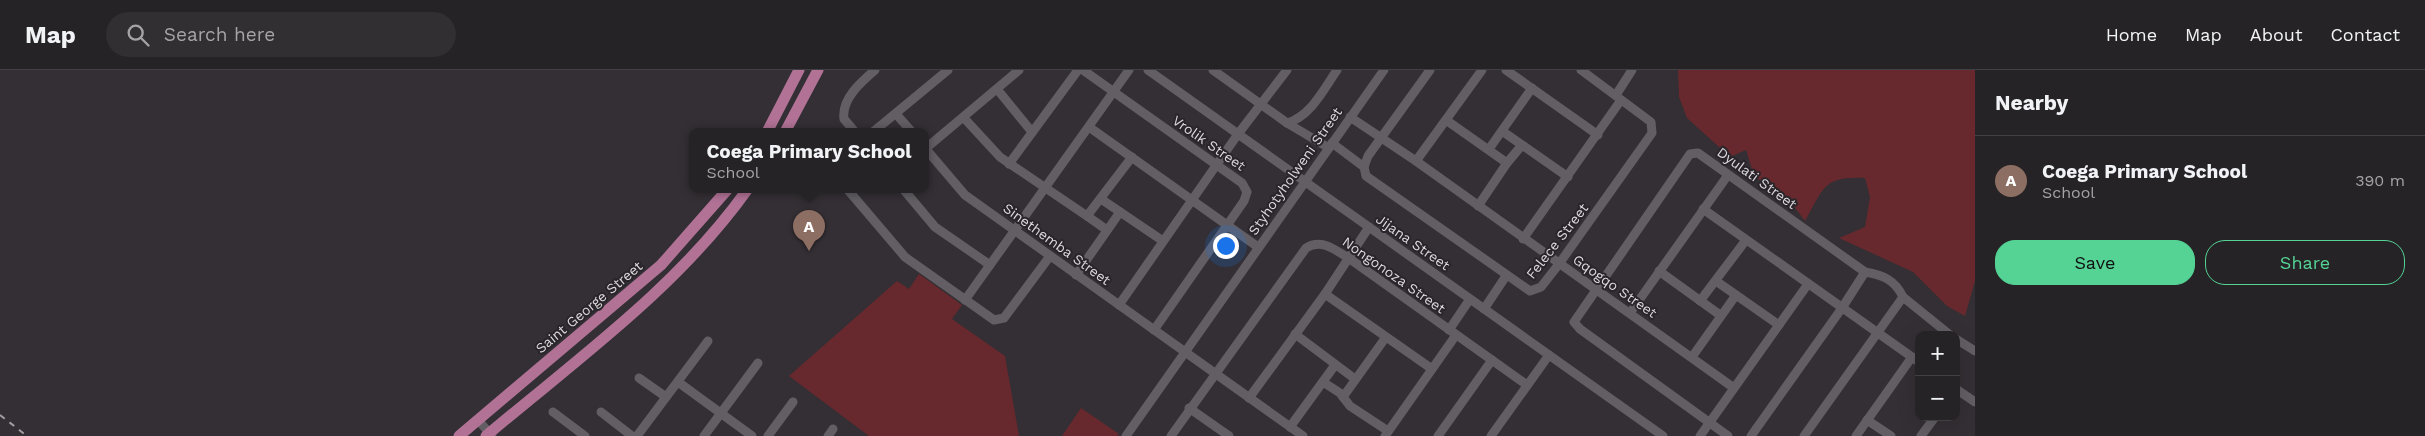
<!DOCTYPE html>
<meta charset="utf-8">
<style>
:root{--surface:#262327;--page:#322f33;--text:#f1f3f6;--muted:#a4a4a7;--line:#424044;--accent:#54d395}
body{margin:0;font-family:"Work Sans",sans-serif;background:var(--page);color:var(--text)}
.controls{position:absolute;right:15px;bottom:15px;display:grid;overflow:hidden;border-radius:10px;box-shadow:0 5px 20px #0002}
.controls button{width:45px;height:45px;display:grid;place-items:center;padding:0;border:0;border-bottom:1px solid var(--line);background:var(--surface);color:var(--text);font:25px sans-serif}
.you{position:absolute;left:1225px;top:175px;width:18px;height:18px;margin:-12px;border:4px solid #fff;border-radius:50%;background:#1a73e8;box-shadow:0 0 0 8px #1a73e833}
.badge{display:grid;place-items:center;width:32px;height:32px;border-radius:50%;background:var(--accent);color:#fff;font-size:16px;font-weight:700}
.pin{position:absolute;translate:-50% -41px;filter:drop-shadow(0 1px 2px #0008)}
.pin::after{content:'';position:absolute;top:26px;width:18px;height:15px;background:inherit;clip-path:polygon(0 0,100% 0,50% 100%)}
.popup{position:absolute;left:689px;top:58px;width:240px;height:65px;box-sizing:border-box;display:grid;place-content:center;border-radius:10px;background:var(--surface);filter:drop-shadow(0 1px 4px #0005);font-size:16px;white-space:nowrap;color:var(--muted)}
.popup b{font-size:19px;color:var(--text)}
.popup::after{content:'';position:absolute;left:50%;top:100%;margin-left:-10px;border:10px solid transparent;border-top-color:var(--surface)}
.list{margin:0;padding:0;list-style:none}
h2{display:flex;justify-content:space-between;align-items:center;height:65px;margin:0;padding:0 20px;font-size:21px}
h2 small{font-size:16px;font-weight:400;color:var(--muted)}
.list li{display:grid;grid-template-columns:32px 1fr auto;gap:15px;align-items:center;box-sizing:border-box;height:90px;padding:0 20px;border-top:1px solid var(--line)}
.list b{display:block;font-size:19px;white-space:nowrap}
.list p{margin:0;font-size:16px;white-space:nowrap;color:var(--muted)}
.list em{font-size:16px;font-style:normal;color:var(--muted)}
.actions{display:flex;gap:10px;padding:15px 20px}
.actions a{flex:1;padding:11px 0;border:1px solid var(--accent);border-radius:20px;text-align:center;font-size:18px;color:var(--accent)}
.actions .main{background:var(--accent);color:#111}
.icon{flex:none;width:28px;height:28px;fill:none;stroke:currentColor;stroke-width:2;stroke-linecap:round;stroke-linejoin:round}
.map{position:relative;flex:none;width:1975px;height:366px;overflow:hidden}
header{display:flex;align-items:center;gap:30px;box-sizing:border-box;height:70px;padding:0 25px;background:var(--surface);border-bottom:1px solid var(--line)}
header strong{font-size:24px}
nav{display:flex;gap:28px;margin-inline-start:auto;font-size:18px}
.search{width:350px;height:45px;background:var(--page);display:flex;align-items:center;gap:12px;box-sizing:border-box;padding:0 18px;border-radius:28px;color:var(--muted);font-size:19px}
main{display:flex}
aside{flex:1;background:var(--surface)}
.map>svg:first-child{display:block}
.green{fill:#67292d}
.lines{fill:none;stroke-linecap:round;stroke-linejoin:round}
.minor{stroke:#625e64;stroke-width:9}
.major{stroke:#b17296;stroke-width:11}
.rail{stroke:#a19ea2;stroke-width:2;stroke-dasharray:6 6;stroke-linecap:butt}
.labels{text-anchor:middle;stroke-width:4;stroke-linejoin:round;paint-order:stroke}
.street-label{font-size:14px;fill:#dcd9dd;stroke:#29252a}
</style>
<header>
<strong>Map</strong>
<div class="search"><svg class="icon" aria-label="search" viewBox="0 0 24 24"><circle cx="10" cy="10" r="6"/><path d="M15 15l6 6"/></svg>Search here</div>
<nav><a>Home</a><a>Map</a><a>About</a><a>Contact</a></nav>
</header>
<main>
<div class="map">
<svg width="1975" height="366" viewBox="0 0 1975 366">
<rect width="100%" height="100%" fill="#332f34"/>
<g class="green">
<path d="M1678 0H1975V211L1965 246 1947 236 1913 202 1839 168 1865 157 1870 127 1865 108C1823 106 1824 118 1805 151L1787 127 1754 106 1746 80 1730 87 1687 48 1679 27Z"/>
<path d="M919 204 962 235 952 249 1005 286 1019 366H869L789 306 897 211 909 219Z"/>
<path d="M1081 338 1119 364 1117 366H1062Z"/>
</g>
<g class="lines">
<g class="minor">
<path d="M1083 0 1242 113 1247 122 1244 131 1154 260"/>
<path d="M1148 0 1663 366"/>
<path d="M1213 0 1287 53C1311 46 1324 19 1337 0"/>
<path d="M1430 0 1368 86 1364 97 1366 106 1530 221 1541 217 1559 194 1652 63 1651 52 1581 0"/>
<path d="M1506 0 1598 65"/>
<path d="M997 19 1032 62"/>
<path d="M1616 25 1632 0"/>
<path d="M896 44 912 62"/>
<path d="M1350 47 1416 91 1734 318"/>
<path d="M964 48 1000 87 1087 146 1132 87"/>
<path d="M1446 50 1507 93"/>
<path d="M1287 53 1329 78"/>
<path d="M1089 57 1258 177"/>
<path d="M1502 61 1568 107"/>
<path d="M855 62 844 49C841 29 862 11 875 0"/>
<path d="M873 62 948 0"/>
<path d="M1332 73 1364 97"/>
<path d="M925 78 965 125 1303 366"/>
<path d="M925 79 1019 0"/>
<path d="M1489 79 1532 18"/>
<path d="M1416 91 1482 0"/>
<path d="M1009 94 1078 0"/>
<path d="M848 120 905 187 994 250 1004 248 1050 186"/>
<path d="M904 120 935 157 990 195"/>
<path d="M1101 129 1163 171"/>
<path d="M1478 136 1507 93 1522 75"/>
<path d="M1703 139 1919 292"/>
<path d="M1087 146 1107 160"/>
<path d="M1523 169 1621 30"/>
<path d="M1659 201 1720 245"/>
<path d="M1865 202C1883 205 1895 210 1903 227"/>
<path d="M1076 205 1120 142"/>
<path d="M1716 211 1779 255"/>
<path d="M1325 224 1432 299"/>
<path d="M965 230 1129 0"/>
<path d="M1700 231 1746 170"/>
<path d="M1119 235 1238 64 1287 0"/>
<path d="M1484 239 1506 206"/>
<path d="M1630 243 1728 105"/>
<path d="M1449 260 1470 229"/>
<path d="M1295 264 1355 309"/>
<path d="M1956 269 1975 281"/>
<path d="M1692 287 1736 225"/>
<path d="M639 308 666 327"/>
<path d="M678 312 752 366"/>
<path d="M1323 312 1340 323 1350 336 1388 361"/>
<path d="M1956 319 1975 332"/>
<path d="M1343 327 1386 267"/>
<path d="M1249 328 1325 224 1369 157"/>
<path d="M1189 338 1229 366"/>
<path d="M553 342 585 366"/>
<path d="M601 342 632 366"/>
<path d="M478 350 492 366"/>
<path d="M1867 350 1891 366"/>
<path d="M1290 357 1335 295"/>
<path d="M637 366 708 271"/>
<path d="M704 366 758 293"/>
<path d="M768 366 793 332"/>
<path d="M828 366 833 359"/>
<path d="M1126 366 1384 0"/>
<path d="M1171 366 1306 178C1322 168 1335 180 1350 189L1527 315"/>
<path d="M1385 366 1456 265"/>
<path d="M1438 366 1492 290"/>
<path d="M1491 366 1549 285"/>
<path d="M1700 366 1808 214"/>
<path d="M1728 366 1580 259 1574 252 1690 84 1698 83 1865 202 1842 238 1751 366"/>
<path d="M1804 366 1903 227 1950 265"/>
<path d="M1856 366 1912 287"/>
<path d="M1921 366 1935 347"/>
</g>
<g class="major">
<path d="M767 62 799 0"/>
<path d="M785 62 818 0"/>
<path d="M459 366 661 195 727 120"/>
<path d="M486 366C577 289 677 218 747 120"/>
</g>
<path class="rail" d="M0 345 27 366"/>
</g>
<g class="labels">
<g class="street-label">
<text transform="translate(1209 73) rotate(35)" y="5">Vrolik Street</text>
<text transform="translate(1295 101) rotate(-55)" y="5">Styhotyholweni Street</text>
<text transform="translate(1757 108) rotate(36)" y="5">Dyulati Street</text>
<text transform="translate(1557 171) rotate(-52)" y="5">Felece Street</text>
<text transform="translate(1413 172) rotate(35)" y="5">Jijana Street</text>
<text transform="translate(1057 174) rotate(36)" y="5">Sinethemba Street</text>
<text transform="translate(1394 205) rotate(35)" y="5">Nongonoza Street</text>
<text transform="translate(1615 216) rotate(35)" y="5">Gqogqo Street</text>
<text transform="translate(589 237) rotate(-40)" y="5">Saint George Street</text>
</g>
</g>
</svg>
<div class="controls">
<button>+</button>
<button>−</button>
</div>
<div class="you"></div>
<div class="pin badge" style="left:809px;top:181px;background:#8d6e63">A</div>
<div class="popup"><b>Coega Primary School</b>School</div>
</div>
<aside>
<h2>Nearby<small></small></h2>
<ul class="list">
<li><span class="badge" style="background:#8d6e63">A</span><div><b>Coega Primary School</b><p>School</p></div><em>390 m</em></li>
</ul>
<div class="actions"><a class="main">Save</a><a>Share</a></div>
</aside>
</main>
